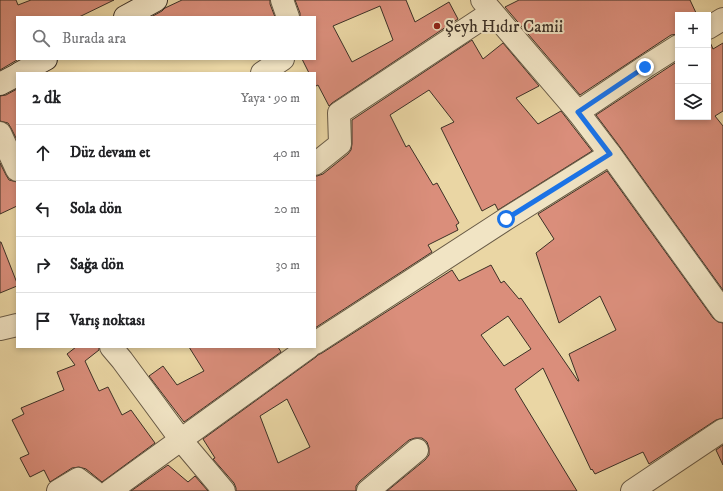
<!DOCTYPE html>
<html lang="tr">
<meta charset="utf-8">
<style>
:root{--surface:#fff;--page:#f2f2f2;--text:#202124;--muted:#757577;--line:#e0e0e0}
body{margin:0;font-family:"IM FELL DW Pica",serif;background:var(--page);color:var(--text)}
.controls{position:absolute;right:12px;top:12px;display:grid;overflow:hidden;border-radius:0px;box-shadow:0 2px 6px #0003}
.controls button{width:36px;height:36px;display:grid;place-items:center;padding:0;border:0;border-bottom:1px solid var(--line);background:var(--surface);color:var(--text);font:20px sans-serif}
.stop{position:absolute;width:12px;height:12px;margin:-9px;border:3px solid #1a73e8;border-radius:50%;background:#fff}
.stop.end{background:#1a73e8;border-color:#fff;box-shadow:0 1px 4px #0008}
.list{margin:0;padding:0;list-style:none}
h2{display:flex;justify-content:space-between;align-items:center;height:52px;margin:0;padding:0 16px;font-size:17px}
h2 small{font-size:13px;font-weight:400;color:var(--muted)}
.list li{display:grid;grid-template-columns:26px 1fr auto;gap:12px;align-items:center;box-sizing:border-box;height:56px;padding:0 16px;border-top:1px solid var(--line)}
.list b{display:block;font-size:15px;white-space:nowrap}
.list em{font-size:13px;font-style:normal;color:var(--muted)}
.icon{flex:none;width:22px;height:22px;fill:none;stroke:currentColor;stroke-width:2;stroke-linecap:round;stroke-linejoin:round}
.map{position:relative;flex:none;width:723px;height:491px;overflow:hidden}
.search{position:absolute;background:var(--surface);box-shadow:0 2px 6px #0003;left:16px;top:16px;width:300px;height:44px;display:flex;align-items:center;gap:10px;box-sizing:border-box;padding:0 14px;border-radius:0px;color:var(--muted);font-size:15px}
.panel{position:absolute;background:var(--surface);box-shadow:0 2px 6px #0003;left:16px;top:72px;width:300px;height:276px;border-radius:0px}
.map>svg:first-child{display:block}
.building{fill:#da8e7b;stroke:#3c3026;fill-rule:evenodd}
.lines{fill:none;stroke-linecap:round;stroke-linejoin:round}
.minor-casing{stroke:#685a46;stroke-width:24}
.tertiary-casing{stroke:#685a46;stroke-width:24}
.secondary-casing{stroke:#3c3026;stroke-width:24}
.minor{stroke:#f1e4c4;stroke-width:22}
.tertiary{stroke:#f1e4c4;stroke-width:22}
.secondary{stroke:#f1e4c4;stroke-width:22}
.route{stroke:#1a73e8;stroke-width:5}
.poi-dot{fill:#8f2418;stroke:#f1e4c4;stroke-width:1.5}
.labels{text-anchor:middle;stroke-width:4;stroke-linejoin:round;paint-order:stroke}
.poi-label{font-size:17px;fill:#3c3026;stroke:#f1e4c4;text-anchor:start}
</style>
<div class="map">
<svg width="723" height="491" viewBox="0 0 723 491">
<rect width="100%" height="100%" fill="#ead6a4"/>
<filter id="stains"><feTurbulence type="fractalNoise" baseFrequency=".005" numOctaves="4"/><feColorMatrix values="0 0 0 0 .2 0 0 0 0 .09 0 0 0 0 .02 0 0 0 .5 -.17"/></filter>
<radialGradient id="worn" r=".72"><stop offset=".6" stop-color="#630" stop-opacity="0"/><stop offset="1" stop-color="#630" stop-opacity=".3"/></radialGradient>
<g class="building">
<path d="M0 0H16L18 5 31 0H114L79 17H17V60L0 70Z"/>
<path d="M182 0H270V4L275 17H151L162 11 165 8Z"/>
<path d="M295 0H406L415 22 449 2 458 19 332 103 329 106 318 85 316 86 315 84V73H309L302 59H315V17H300V13ZM380 6 393 40 352 62 333 26Z"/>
<path d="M519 0H690L697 15H678V34L671 35 580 95 505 7Z"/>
<path d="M472 40 483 59 503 43 539 86 516 98 538 124 561 111 592 151 498 210 495 204 482 211 441 128 454 122 429 90 390 115 406 147 409 145 433 185 437 183 459 223 456 225 458 230 428 245 432 252 315 328V176H317L323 174 348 154 351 150 352 144V120Z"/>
<path d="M708 40H709L713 49 723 43V111L715 116 723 126V290L620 147 596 115 678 61V117H708Z"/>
<path d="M17 89V140L11 128 8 123 0 121V96L6 95Z"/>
<path d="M0 163 6 175 9 180 17 182V206L0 214Z"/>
<path d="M607 171 713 318 718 322 723 323V418L716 420 649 464 643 452 595 474 592 469 591 470 543 368 515 389 577 491H387L425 460 429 455V448L427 442 422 438H415L409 440 360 481 356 486V491H236V488L234 483 213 459 215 458 203 439 316 357 318 355 322 353 452 270 459 281 491 265 501 283 504 281 519 299 521 298 578 381H579L569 354 616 330 600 296 559 323 536 253 554 239 538 214ZM508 316 531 349 504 366 481 335ZM287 399 310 447 278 463 260 416Z"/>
<path d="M0 242H1L17 283V286L0 293Z"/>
<path d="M76 347H99V350L85 361 99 391 108 387 122 415 131 410 155 443 102 482 86 469 79 467 72 468 50 482 44 470 30 477 20 458 29 454 12 420 24 414 21 408 64 390 57 372 75 365 67 354Z"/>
<path d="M189 347H278L281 352 184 422 149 376 163 366 177 385 204 371Z"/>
<path d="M723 445V465L716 450Z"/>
<path d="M168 465 188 482 195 476 208 491H131Z"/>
</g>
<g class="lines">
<g class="minor-casing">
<g id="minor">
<path d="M282 0 288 17"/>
<path d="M708 28 723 19"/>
<path d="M262 73 283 59"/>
<path d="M578 112 645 67 678 46"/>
<path d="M315 164 340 144 339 113 492 12"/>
<path d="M0 329 17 325"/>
<path d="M315 343 506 219 610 154"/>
<path d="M58 491 78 479 94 491"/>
<path d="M110 491 309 347"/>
<path d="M368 491 417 450"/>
<path d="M632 491 723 430"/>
</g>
</g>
<g class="tertiary-casing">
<g id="tertiary">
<path d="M482 0 578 112 610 154 723 311"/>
<path d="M0 133 17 170"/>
<path d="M111 347 122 360 181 440 224 491"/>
</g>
</g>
<g class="secondary-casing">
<g id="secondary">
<path d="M125 17 156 0"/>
<path d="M20 73 46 59"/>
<path d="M0 84 17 75"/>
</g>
</g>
<use href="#minor" class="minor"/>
<use href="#tertiary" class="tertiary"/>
<use href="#secondary" class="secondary"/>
</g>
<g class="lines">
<path class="route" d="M506 219 610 154 578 112 645 67"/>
</g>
<circle class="poi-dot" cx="437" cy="26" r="4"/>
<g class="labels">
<g class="poi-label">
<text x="445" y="32">Şeyh Hıdır Camii</text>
</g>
</g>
<rect width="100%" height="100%" filter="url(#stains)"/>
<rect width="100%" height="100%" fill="url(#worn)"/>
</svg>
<div class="controls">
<button>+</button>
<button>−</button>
<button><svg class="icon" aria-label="layers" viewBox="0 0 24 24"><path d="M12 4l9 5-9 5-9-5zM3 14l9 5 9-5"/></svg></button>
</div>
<div class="stop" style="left:506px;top:219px"></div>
<div class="stop end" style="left:645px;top:67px"></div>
<div class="search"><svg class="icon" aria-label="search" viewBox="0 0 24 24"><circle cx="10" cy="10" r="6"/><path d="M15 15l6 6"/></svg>Burada ara</div>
<section class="panel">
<h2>2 dk<small>Yaya · 90 m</small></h2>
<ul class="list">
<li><svg class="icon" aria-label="ahead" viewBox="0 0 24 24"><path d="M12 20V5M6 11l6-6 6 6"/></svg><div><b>Düz devam et</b></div><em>40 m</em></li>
<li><svg class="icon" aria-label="left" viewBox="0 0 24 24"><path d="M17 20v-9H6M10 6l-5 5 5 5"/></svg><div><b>Sola dön</b></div><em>20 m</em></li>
<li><svg class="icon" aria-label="right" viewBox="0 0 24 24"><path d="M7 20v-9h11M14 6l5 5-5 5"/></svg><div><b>Sağa dön</b></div><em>30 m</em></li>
<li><svg class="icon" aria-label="arrive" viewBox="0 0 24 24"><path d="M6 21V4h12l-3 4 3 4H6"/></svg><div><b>Varış noktası</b></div></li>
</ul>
</section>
</div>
